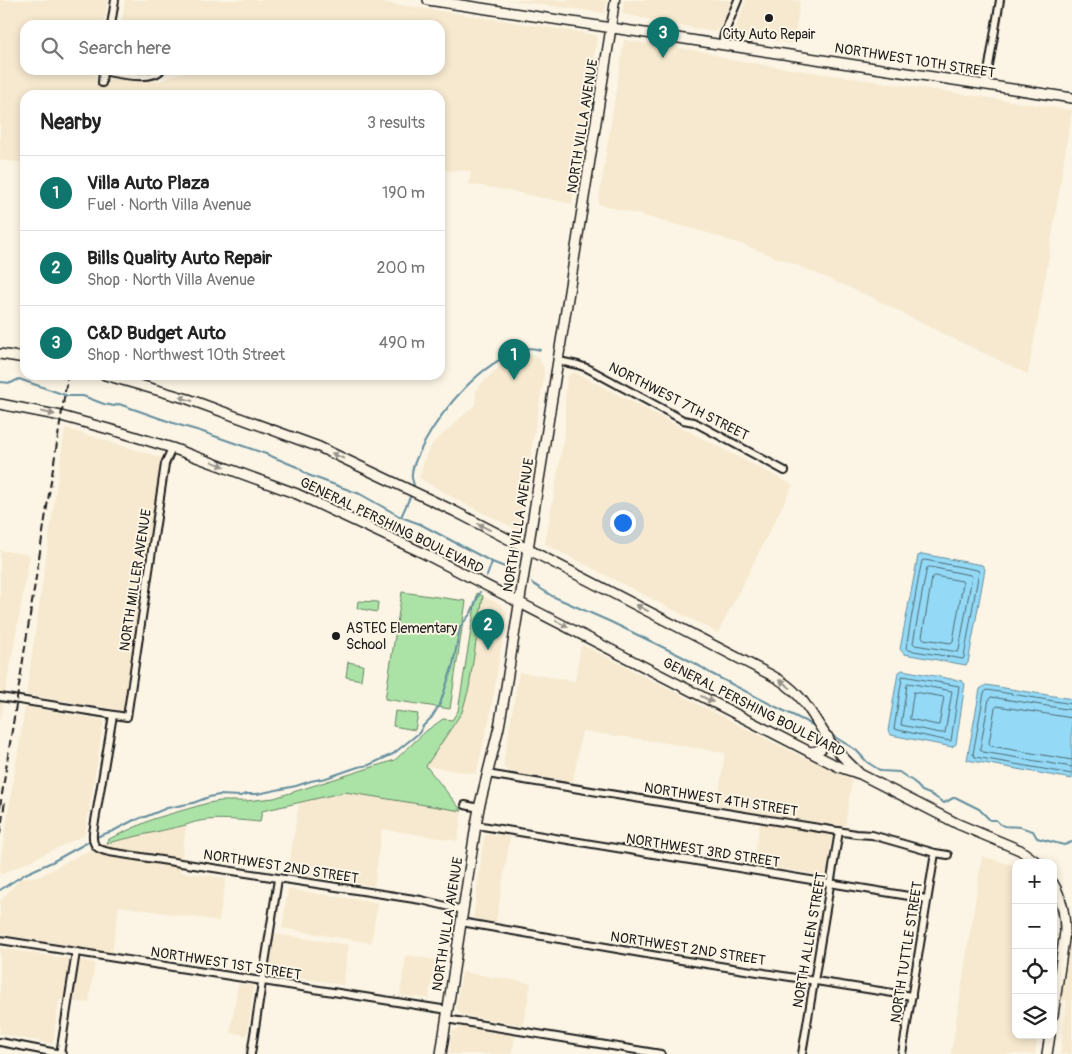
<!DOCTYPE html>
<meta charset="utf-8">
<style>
:root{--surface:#fff;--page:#f6f6f6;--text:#222;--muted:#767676;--line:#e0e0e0;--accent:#0f766e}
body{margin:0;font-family:Pangolin,sans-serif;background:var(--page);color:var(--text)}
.controls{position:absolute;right:15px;bottom:15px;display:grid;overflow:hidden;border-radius:10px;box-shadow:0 2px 8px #0003}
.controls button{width:45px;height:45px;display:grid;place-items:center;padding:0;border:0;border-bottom:1px solid var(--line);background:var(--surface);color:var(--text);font:25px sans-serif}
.you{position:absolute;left:622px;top:522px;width:18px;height:18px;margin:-12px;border:4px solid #fff;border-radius:50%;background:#1a73e8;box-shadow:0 0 0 8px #1a73e833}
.badge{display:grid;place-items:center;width:32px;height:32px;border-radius:50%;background:var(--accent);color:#fff;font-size:16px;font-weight:700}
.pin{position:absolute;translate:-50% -41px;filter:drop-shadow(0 1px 2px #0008)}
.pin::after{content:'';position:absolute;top:26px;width:18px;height:15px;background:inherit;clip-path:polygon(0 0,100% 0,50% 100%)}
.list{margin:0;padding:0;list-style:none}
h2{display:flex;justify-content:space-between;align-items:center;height:65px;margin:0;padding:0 20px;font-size:21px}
h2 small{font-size:16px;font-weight:400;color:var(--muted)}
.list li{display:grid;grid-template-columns:32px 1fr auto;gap:15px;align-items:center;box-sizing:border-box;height:75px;padding:0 20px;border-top:1px solid var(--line)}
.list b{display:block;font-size:19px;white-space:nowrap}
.list p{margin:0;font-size:16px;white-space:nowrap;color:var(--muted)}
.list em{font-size:16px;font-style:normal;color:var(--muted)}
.icon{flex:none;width:28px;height:28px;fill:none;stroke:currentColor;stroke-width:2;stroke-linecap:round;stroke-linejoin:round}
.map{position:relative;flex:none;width:1072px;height:1054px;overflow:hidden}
.search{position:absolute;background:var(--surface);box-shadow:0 2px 8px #0003;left:20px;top:20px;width:425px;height:55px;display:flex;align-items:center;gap:12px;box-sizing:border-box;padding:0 18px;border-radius:15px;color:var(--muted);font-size:19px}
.panel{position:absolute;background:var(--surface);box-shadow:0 2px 8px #0003;left:20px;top:90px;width:425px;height:290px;border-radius:15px}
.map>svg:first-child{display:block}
.built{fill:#f6e9cf}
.green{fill:#abe3a7;stroke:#648062}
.water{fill:#94daf6;stroke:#648e9f}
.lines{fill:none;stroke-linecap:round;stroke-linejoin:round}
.shore{stroke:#4c6873;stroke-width:1}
.stream{stroke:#648e9f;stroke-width:2}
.minor-casing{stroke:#1c1c1c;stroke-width:10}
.tertiary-casing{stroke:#1c1c1c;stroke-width:11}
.secondary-casing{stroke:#1c1c1c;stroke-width:12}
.minor{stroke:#fcf5e5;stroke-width:6}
.tertiary{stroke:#fcf5e5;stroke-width:8}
.secondary{stroke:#fcf5e5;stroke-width:9}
.rail{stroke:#1c1c1c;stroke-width:2;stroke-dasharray:8 4;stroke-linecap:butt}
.oneway{fill:#97938b}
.poi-dot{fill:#1c1c1c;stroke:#fcf5e5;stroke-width:2}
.labels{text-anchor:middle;stroke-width:4;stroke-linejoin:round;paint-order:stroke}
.poi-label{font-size:14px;fill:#1c1c1c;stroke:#fcf5e5}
.street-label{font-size:14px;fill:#1c1c1c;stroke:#fcf5e5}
</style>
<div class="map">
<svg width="1072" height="1054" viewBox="0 0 1072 1054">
<rect width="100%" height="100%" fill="#fcf5e5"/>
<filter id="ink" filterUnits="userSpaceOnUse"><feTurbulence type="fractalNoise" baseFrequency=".02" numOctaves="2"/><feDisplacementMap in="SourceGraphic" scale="10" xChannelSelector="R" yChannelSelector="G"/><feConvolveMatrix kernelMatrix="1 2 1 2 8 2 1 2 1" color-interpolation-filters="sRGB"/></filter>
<g filter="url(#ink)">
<g class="built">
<path d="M0 0H108L104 25H25V70H96L95 75 97 83 106 84 107 81 117 79 160 81 180 73 196 70H440V25H121L125 0H368L597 35 589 102 572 204 510 191 469 184 471 171 440 170V95H25V162H16L0 160Z"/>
<path d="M506 0H607L605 13Z"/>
<path d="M624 0H731L721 26 714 32 622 14Z"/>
<path d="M746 0H790L800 1 794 44 733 35Z"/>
<path d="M624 40 707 52 730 60 1072 110 1046 274 1028 374 939 332 871 297 794 264 744 245 701 231 598 204Z"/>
<path d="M529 353 538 357 543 366 544 376 518 530 459 501 419 478 426 455 433 443 475 405 476 390 481 384 502 364Z"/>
<path d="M574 372 793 485 718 633 545 544 565 431V400L567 376Z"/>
<path d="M65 428 172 461 169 466 144 627 132 712 26 695Z"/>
<path d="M0 550 30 555 0 723Z"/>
<path d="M483 596 500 604 507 612 490 716 476 774 426 766 462 712 469 688Z"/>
<path d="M581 644 774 743 852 780 845 827 717 805 725 753 667 743 582 731 573 782 507 771 503 766 519 672 575 681Z"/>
<path d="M25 707 104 720 85 835 0 875V864Z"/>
<path d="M345 792 462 811 458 841 382 829 374 886 288 872 299 803Z"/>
<path d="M760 822 832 834 826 876 753 864Z"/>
<path d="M186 825 180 872 226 878 219 921 119 906 112 953 0 934V901L21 878 40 876 77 856 107 843Z"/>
<path d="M486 835H499L510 837 496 923 473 919 484 837Z"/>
<path d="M982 856 1016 866V1035H1038L1035 1054H951Z"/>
<path d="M288 889 378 903 371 943 282 928Z"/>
<path d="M1053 932 1054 933 1072 938V1054H1060L1067 1000 1053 998Z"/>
<path d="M275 934 349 945 343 985 296 977 289 978 273 976 269 971Z"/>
<path d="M0 948 95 963 89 1003 59 1000 53 1044 0 1034Z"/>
<path d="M406 955 435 960 429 999 400 995Z"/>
<path d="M462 972 531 983 523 1025 461 1015 456 1007Z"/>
<path d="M238 984 254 986 247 1035 230 1033Z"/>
<path d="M463 1027 515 1036 512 1054H449L452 1031Z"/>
</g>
<g class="green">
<path d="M402 592 466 601 450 709 385 699Z"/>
<path d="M477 593 483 596 469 688 462 712 426 766 462 811 345 792 262 811 260 822C237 820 208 816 186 825L107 843 109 839 153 819 208 803 220 801H246L274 798 395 760 426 731 443 719 452 720 458 711Z"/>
<path d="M358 601 378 602 377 612 357 608Z"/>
<path d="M348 662 363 665 361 680 346 677Z"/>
<path d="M395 711 418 714 415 730 393 726Z"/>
</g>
<g class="water">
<path d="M922 554 982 565 985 569 968 663 966 665 904 654 900 649 918 556Z"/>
<path d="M902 670 962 681 965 684 956 744 952 747 891 735 888 731 898 673Z"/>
<path d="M986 685 1072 699V779L967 760 980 689Z"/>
</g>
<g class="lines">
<g class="shore">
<path d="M925 560 977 570 979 571 964 657 963 659 908 650 906 648 920 570 922 561Z"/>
<path d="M930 567 970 575 972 576 959 650 958 652 915 645 913 643 926 572 927 568Z"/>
<path d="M935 576 962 581 963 583 953 641 951 643 924 639 922 637 932 578Z"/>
<path d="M903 676 959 686 951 741 939 739 894 729 902 678Z"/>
<path d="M908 683 952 691 945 733H940L901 725 907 685Z"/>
<path d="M914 692 944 697 939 725H937L910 719Z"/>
<path d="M1072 704 987 690 984 693 973 754 975 757 1072 774"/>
<path d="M1072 710 991 697 989 699 980 749 983 752 1072 767"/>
<path d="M1072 718 997 706 995 708 989 743 991 746 1072 760"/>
</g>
<g class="stream">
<path d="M0 382 11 383 19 379 68 396H83L104 404 114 406 119 404 179 425 200 431 266 454 297 467 308 475 360 494 401 517 420 524 492 562 515 571"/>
<path d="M414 485C413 482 411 477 412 474 412 464 419 454 423 445 443 408 482 360 525 349 530 347 536 349 540 350"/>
<path d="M401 517 410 497"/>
<path d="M487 576 492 562"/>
<path d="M532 583 552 596 611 622 681 656 701 667 710 673 774 706 815 726"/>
<path d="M830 734 856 750 867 762 881 771 899 772 914 782 922 791 932 795 944 803 955 797 979 809 990 820H996C1004 830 1009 825 1020 827 1024 828 1028 830 1033 831L1037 838 1064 845 1072 842"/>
<path d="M0 890 25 874 52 862 101 835 113 831 134 820C138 821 141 816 145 817L167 808 193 803 209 797 219 795 240 796 247 794H257L296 786 311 781 326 778 358 767 369 765 393 754 419 733 423 726 432 717 440 704 453 665 460 627 471 613 480 592"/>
</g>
<g class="minor-casing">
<g id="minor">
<path d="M111 25 115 0"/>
<path d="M722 44 724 34 738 0"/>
<path d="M103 71C116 74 152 82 161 70"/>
<path d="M102 83 103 70"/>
<path d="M986 84 1000 0"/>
<path d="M559 361 578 365 587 368 683 420 694 422 785 471"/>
<path d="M0 697 127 717 165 464 172 448"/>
<path d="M113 715 93 833C92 847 97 849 109 852L421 900 463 910"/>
<path d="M487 774 856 834 872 835 935 853 948 855"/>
<path d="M465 805 479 808"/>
<path d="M476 825 927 899"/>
<path d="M461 922 681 960 912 996"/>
<path d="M0 940 448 1010"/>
<path d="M446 1019 661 1054"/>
<path d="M0 1042 62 1054"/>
<path d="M60 1054 76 952"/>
<path d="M251 1054 278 879"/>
<path d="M802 1054 839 831"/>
<path d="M902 1054 935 853"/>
</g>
</g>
<g class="tertiary-casing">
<path id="tertiary" d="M611 28 615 0"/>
</g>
<g class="secondary-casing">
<g id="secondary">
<path d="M428 0 1072 98"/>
<path d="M0 354 25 358"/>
<path d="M105 375 188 399 319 447 454 511 771 675C804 692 811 715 831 743 839 754 849 763 858 772"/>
<path d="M0 404 61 416 123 433 172 448 297 494 421 552 839 767 860 774 958 824 1020 850 1038 863"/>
<path d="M810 752C822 751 823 748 828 737"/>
<path d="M1053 883C1062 898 1065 915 1065 932L1053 1015"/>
<path d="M441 1054 476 825 479 808 499 727 505 693 611 28"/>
<path d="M1047 1054 1050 1035"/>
</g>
</g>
<use href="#minor" class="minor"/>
<use href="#tertiary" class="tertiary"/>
<use href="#secondary" class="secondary"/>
<g class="rail">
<path d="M0 807 67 379"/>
<path d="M0 834 5 801"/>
</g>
</g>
<defs><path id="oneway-solid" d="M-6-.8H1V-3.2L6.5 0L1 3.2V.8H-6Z" transform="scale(1.25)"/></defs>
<g class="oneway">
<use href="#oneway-solid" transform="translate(186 399) rotate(-162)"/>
<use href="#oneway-solid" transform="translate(48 413) rotate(12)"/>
<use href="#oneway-solid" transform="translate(338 456) rotate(-155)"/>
<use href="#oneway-solid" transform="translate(218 464) rotate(20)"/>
<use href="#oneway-solid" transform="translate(484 527) rotate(-153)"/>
<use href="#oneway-solid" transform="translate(642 608) rotate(-153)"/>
<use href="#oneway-solid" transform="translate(562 624) rotate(27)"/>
<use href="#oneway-solid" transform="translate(785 684) rotate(-143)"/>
<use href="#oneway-solid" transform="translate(707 699) rotate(27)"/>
</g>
</g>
<g class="poi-dot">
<circle cx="769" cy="18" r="5"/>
<circle cx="336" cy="636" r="5"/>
</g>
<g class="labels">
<g class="poi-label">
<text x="769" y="39">City Auto Repair</text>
<text x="346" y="633" text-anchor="start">ASTEC Elementary<tspan x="346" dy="16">School</tspan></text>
</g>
<g class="street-label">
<text transform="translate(915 60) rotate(9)" y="5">NORTHWEST 10TH STREET</text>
<text transform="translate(582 126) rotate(-81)" y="5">NORTH VILLA AVENUE</text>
<text transform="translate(679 401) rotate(27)" y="5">NORTHWEST 7TH STREET</text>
<text transform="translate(392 525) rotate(26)" y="5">GENERAL PERSHING BOULEVARD</text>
<text transform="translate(518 525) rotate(-81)" y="5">NORTH VILLA AVENUE</text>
<text transform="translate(135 580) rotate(-81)" y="5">NORTH MILLER AVENUE</text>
<text transform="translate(754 707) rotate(27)" y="5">GENERAL PERSHING BOULEVARD</text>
<text transform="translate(721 799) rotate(9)" y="5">NORTHWEST 4TH STREET</text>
<text transform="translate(703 850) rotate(9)" y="5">NORTHWEST 3RD STREET</text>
<text transform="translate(281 866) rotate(9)" y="5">NORTHWEST 2ND STREET</text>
<text transform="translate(447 924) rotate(-81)" y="5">NORTH VILLA AVENUE</text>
<text transform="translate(809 940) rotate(-80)" y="5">NORTH ALLEN STREET</text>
<text transform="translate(688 948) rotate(9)" y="5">NORTHWEST 2ND STREET</text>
<text transform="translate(906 952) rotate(-81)" y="5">NORTH TUTTLE STREET</text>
<text transform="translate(226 963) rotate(9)" y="5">NORTHWEST 1ST STREET</text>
</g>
</g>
</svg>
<div class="controls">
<button>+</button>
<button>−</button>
<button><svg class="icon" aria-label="locate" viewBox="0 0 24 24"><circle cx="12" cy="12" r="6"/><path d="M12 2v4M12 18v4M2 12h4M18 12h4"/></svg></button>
<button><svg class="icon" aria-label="layers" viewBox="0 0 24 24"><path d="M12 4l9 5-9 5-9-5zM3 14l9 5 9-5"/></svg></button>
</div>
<div class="you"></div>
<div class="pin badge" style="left:514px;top:380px">1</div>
<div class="pin badge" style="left:488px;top:650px">2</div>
<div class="pin badge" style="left:663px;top:58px">3</div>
<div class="search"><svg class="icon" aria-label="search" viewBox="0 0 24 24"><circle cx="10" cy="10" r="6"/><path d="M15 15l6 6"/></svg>Search here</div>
<section class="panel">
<h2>Nearby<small>3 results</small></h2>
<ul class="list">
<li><span class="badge">1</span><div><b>Villa Auto Plaza</b><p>Fuel · North Villa Avenue</p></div><em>190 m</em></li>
<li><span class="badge">2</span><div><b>Bills Quality Auto Repair</b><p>Shop · North Villa Avenue</p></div><em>200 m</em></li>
<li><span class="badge">3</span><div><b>C&amp;D Budget Auto</b><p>Shop · Northwest 10th Street</p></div><em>490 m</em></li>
</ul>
</section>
</div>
